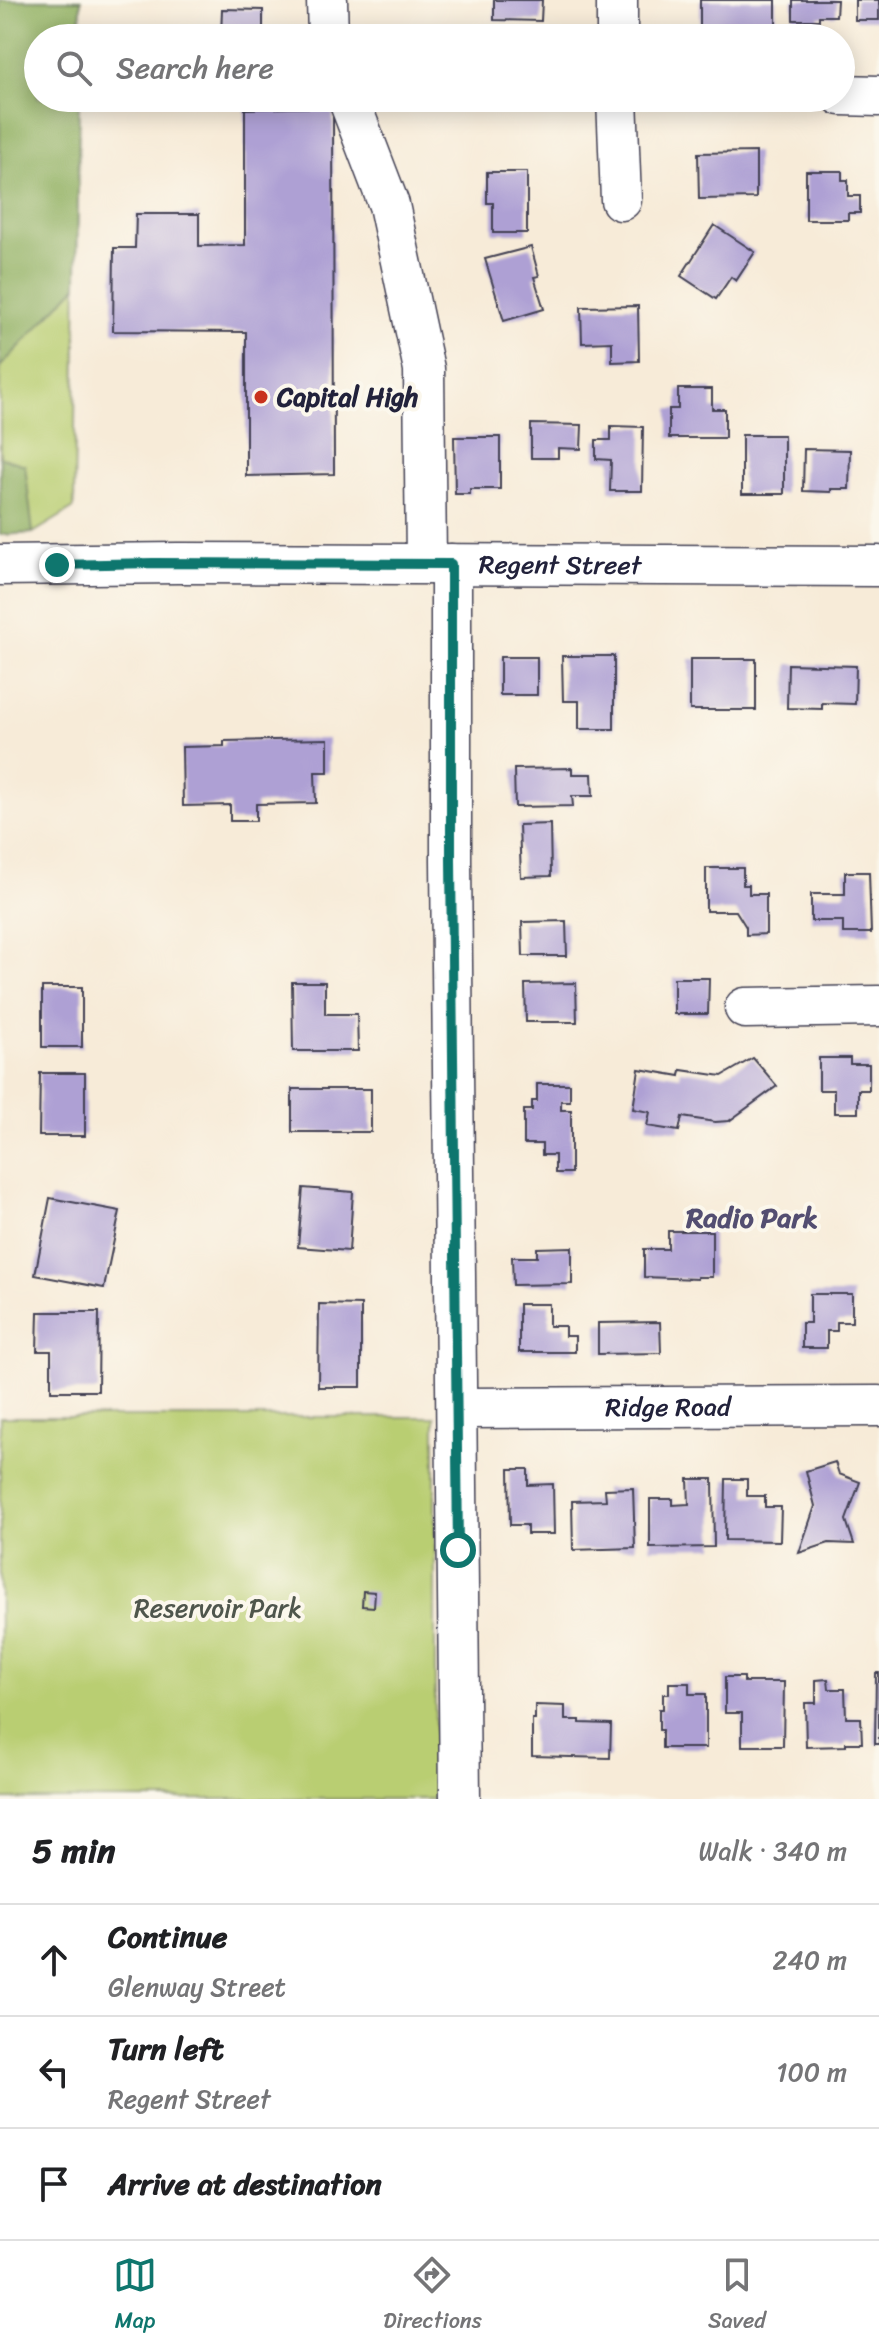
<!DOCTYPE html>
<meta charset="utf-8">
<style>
:root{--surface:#fff;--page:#f2f2f2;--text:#202124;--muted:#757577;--line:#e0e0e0;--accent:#0f766e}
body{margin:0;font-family:Sriracha,sans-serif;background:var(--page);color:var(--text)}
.stop{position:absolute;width:24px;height:24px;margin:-18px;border:6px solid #0f766e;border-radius:50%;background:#fff}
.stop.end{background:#0f766e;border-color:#fff;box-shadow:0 2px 8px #0008}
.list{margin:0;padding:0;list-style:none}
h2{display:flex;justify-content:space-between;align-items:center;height:104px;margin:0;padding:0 32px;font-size:34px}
h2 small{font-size:26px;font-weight:400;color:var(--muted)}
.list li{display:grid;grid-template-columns:52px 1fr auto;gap:24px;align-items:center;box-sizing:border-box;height:112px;padding:0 32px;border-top:2px solid var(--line)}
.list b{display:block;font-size:30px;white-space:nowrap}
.list p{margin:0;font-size:26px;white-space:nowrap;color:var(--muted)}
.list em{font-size:26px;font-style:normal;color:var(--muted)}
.icon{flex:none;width:44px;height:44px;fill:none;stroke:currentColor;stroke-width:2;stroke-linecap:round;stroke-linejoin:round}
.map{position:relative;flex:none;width:879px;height:1799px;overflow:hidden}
.search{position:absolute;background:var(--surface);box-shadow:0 4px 20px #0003;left:24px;right:24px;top:24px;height:88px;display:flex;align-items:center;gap:20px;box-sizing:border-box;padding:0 28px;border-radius:44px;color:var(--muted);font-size:30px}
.sheet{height:440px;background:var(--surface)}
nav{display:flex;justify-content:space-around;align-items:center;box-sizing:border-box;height:112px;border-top:2px solid var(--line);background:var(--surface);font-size:22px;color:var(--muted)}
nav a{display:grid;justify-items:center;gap:4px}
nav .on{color:var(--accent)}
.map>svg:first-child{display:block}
.green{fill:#b9ce72;stroke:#6e7856;stroke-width:2}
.forest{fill:#92b164;stroke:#5a6a50;stroke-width:2}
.building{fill:#aea0d4}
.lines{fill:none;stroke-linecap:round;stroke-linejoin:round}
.minor-casing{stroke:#424053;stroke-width:43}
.minor{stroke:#fff;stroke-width:40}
.route{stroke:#0f766e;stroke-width:10}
.poi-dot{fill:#c8321e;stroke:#fbf7ec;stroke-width:3}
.labels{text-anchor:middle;stroke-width:8;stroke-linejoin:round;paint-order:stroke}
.poi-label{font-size:26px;font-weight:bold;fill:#22223b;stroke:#fbf7ec;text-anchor:start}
.street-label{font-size:26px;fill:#22223b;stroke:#fbf7ec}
.park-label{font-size:26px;fill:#4f564c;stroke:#fbf7ec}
.neighbourhood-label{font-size:28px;font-weight:bold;fill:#534e71;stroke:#fbf7ec}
</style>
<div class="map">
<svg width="879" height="1799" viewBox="0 0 879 1799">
<rect width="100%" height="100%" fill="#fbf7ec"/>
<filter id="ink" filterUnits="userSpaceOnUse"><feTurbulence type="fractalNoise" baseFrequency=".0125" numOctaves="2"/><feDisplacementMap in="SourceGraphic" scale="16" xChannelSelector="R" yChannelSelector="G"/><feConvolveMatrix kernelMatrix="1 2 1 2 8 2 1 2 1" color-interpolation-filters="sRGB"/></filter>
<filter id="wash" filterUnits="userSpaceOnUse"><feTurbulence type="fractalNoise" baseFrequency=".006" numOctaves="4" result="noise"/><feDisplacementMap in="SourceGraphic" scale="32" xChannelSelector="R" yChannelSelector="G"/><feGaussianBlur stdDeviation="1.8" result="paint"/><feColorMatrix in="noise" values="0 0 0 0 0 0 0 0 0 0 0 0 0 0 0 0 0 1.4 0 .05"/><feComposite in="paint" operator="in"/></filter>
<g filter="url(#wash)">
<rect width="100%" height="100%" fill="#f7ebd8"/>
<g class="green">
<path d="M0 0H81L80 38H38V98H79L74 508 33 533 0 535Z"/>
<rect x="0" y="1417" width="435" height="382"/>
</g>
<g class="forest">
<path d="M0 0H81L80 38H38V98H79L77 286 0 367Z"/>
<path d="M0 457 25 465 33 533 0 535Z"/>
</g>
<g id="blocks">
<g class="building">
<path d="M494 0H542L541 21 494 20Z"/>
<path d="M700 0H776V29H741V32H700Z"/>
<path d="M793 0H837L836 16H819V20H793Z"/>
<rect x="855" y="0" width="24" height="20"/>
<path d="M222 9 263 10V36L221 38Z"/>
<rect x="496" y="98" width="35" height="7"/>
<path d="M333 107 334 474 246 476V332L113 331 114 248H135L136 214H199V246L245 245V109Z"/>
<path d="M756 152V198L699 199 698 153Z"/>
<path d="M806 171H842V180H848V196H860V213H848V220H806Z"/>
<path d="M487 172H527V233H493V203H487Z"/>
<path d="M714 225 755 252 736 281 731 277 716 299 681 276Z"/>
<path d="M531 247 539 276 534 277 544 309 504 321 485 259Z"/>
<path d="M638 306 639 361 612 362V342L582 343 581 307Z"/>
<path d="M678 389H712V409H725V438H669V409H678Z"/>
<path d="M531 424 582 425 581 449 558 448V458H531Z"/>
<path d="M611 426 643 427 642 491H610L611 460 596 459V440H611Z"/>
<rect x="742" y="435" width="42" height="59"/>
<path d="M454 437H500V489H470V494H455Z"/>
<path d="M804 449 850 450 849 489H831V492L803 491Z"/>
<path d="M562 656H614V729H579V701H563Z"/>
<rect x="500" y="657" width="37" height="38"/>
<rect x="690" y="659" width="66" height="51"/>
<path d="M788 664 856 666 855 704 822 703V709L787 708Z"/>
<path d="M328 739V772H315L316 803 256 804V821H230V805L183 806 182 747 224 746V741Z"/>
<path d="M572 768V774H592L593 796H572L573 806 515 807 514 769Z"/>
<path d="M550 824 551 876 521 877 519 825Z"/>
<path d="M706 868H743V885H749V894H766V934L746 935V927L736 911H706Z"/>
<path d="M845 872H869L871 933H843V921H811V894H845Z"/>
<path d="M566 921 567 956H523L522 922Z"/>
<path d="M674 978H709L708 1014H674Z"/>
<path d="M292 982H325V1014H357L358 1051H293Z"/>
<path d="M576 983 577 1022H526L525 984Z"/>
<rect x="42" y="987" width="40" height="60"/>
<path d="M753 1058 777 1086 729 1121 715 1122 682 1117 679 1131 647 1126 650 1112 633 1109 639 1069 680 1076 681 1070 722 1076Z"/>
<path d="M819 1058H850V1064H869V1090H858V1113H834V1090H819Z"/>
<path d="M40 1073H85V1136H39Z"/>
<path d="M537 1084H570V1101H561V1110H571V1173H555V1155H542V1144H524V1110H532V1101H537Z"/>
<rect x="292" y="1089" width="79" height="43"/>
<path d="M303 1188 353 1192 349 1251 298 1247Z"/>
<path d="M50 1198 120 1211 104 1288 35 1275Z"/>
<path d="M668 1231H712V1277H697V1279L644 1277V1249H668Z"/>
<path d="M572 1247V1284L513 1285 512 1257H537V1248Z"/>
<path d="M810 1294H852V1322H837V1331H827V1348H802V1323H810Z"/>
<path d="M319 1304 361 1305V1387H318Z"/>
<path d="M519 1304H549V1326H565V1336H575V1352H519Z"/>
<path d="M38 1312H99L98 1391H51V1351H37Z"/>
<path d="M660 1322 661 1353 598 1354V1323Z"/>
<path d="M835 1462 839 1474 860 1482 846 1520 854 1544 829 1543 799 1553 815 1506 806 1471Z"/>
<path d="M509 1469H528V1485L553 1484 554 1534H527V1525H510Z"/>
<path d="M688 1479H713L714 1547 650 1548V1499H673V1505L689 1504Z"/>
<path d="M726 1479H747V1496H765V1507H781L780 1541 725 1540Z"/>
<path d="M633 1488 635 1548 573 1550 572 1501 606 1500 605 1489Z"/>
<path d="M363 1591 375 1592 374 1607 362 1606Z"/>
<path d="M876 1673H879V1744H875Z"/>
<path d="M725 1677H744V1682H784L783 1746H742V1713H725Z"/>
<path d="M828 1679 829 1689H845L846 1718H861L862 1743H846V1746L806 1747 805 1703H816V1680Z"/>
<path d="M669 1683H689V1694H706V1748H662V1730H659V1709H663V1694H669Z"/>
<path d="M535 1705 565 1706V1720H580V1723L611 1724 610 1758 532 1756V1719H535Z"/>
</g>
</g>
</g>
<g filter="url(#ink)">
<use href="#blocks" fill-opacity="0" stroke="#424053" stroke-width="2"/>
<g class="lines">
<g class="minor-casing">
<g id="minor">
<path d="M327 0 328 38"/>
<path d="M617 38V0"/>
<path d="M841 95 879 96"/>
<path d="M348 98 389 205 424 369 426 563"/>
<path d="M617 98 621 200"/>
<path d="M451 564V860L460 1799"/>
<path id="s1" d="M0 565 178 563 879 566"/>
<path d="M745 1008 879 1006"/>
<path id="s2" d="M458 1408 879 1406"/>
</g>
</g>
<use href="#minor" class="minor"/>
</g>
</g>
<g class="lines" filter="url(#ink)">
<path class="route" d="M57 565 153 563 451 564V860L458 1550"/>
</g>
<circle class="poi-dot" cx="261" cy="397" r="8"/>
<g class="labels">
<g class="poi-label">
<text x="277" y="406">Capital High</text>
</g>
<g class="street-label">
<text dy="9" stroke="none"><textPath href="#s1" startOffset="560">Regent Street</textPath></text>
<text dy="9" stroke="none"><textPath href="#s2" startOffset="210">Ridge Road</textPath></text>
</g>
<g class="park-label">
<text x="218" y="1617">Reservoir Park</text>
</g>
<g class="neighbourhood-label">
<text x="752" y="1227">Radio Park</text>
</g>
</g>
</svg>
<div class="stop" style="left:458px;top:1550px"></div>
<div class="stop end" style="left:57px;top:565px"></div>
<div class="search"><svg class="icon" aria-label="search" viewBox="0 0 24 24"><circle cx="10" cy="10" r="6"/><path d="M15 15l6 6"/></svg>Search here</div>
</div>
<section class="sheet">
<h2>5 min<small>Walk · 340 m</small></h2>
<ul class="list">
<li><svg class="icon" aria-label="ahead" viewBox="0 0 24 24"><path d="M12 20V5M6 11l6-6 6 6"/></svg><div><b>Continue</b><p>Glenway Street</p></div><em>240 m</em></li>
<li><svg class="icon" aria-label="left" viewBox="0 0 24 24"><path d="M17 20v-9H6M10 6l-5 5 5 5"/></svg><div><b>Turn left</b><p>Regent Street</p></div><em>100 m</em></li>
<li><svg class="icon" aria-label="arrive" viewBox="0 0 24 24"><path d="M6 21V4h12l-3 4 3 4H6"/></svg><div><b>Arrive at destination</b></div></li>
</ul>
</section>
<nav>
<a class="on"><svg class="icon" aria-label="map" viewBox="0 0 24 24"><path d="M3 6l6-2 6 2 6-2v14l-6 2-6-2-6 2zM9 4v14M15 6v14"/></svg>Map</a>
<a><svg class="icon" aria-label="directions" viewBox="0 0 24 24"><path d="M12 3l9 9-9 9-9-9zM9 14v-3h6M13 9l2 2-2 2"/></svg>Directions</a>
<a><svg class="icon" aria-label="saved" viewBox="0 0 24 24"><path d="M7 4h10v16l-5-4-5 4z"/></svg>Saved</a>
</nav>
